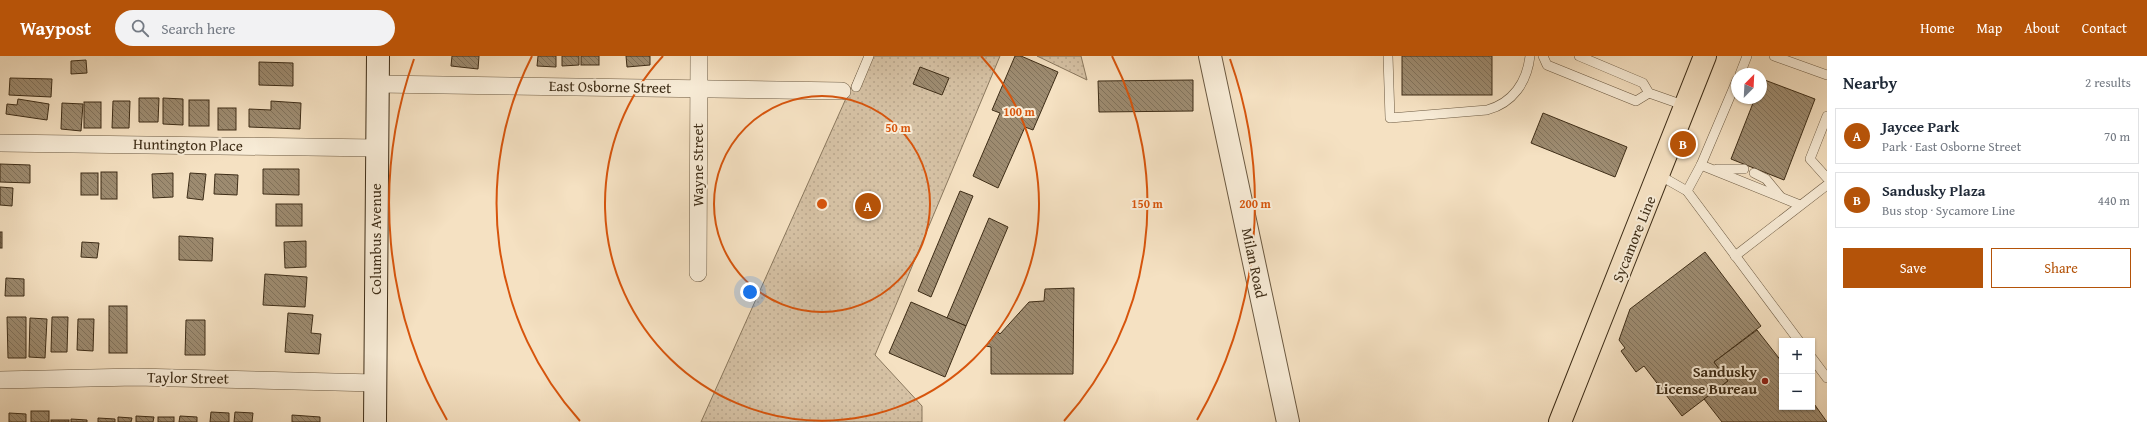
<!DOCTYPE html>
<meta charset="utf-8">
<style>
:root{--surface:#fff;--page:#f2f2f3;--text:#1f2937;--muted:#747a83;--line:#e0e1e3;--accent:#b45309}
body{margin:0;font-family:"Gentium Book Plus",serif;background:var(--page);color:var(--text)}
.controls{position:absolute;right:12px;bottom:12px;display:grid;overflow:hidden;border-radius:0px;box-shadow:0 1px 3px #0004}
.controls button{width:36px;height:36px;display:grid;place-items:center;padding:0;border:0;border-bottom:1px solid var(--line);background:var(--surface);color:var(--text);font:20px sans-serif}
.compass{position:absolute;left:1731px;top:12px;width:36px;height:36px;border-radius:50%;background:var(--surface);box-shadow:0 1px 3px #0004;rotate:24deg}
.you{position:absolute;left:750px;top:236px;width:14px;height:14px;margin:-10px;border:3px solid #fff;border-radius:50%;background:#1a73e8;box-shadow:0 0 0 6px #1a73e833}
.badge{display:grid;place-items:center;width:26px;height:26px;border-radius:50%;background:var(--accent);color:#fff;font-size:13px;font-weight:700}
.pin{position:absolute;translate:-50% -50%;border:2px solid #fff;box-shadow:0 1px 4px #0006}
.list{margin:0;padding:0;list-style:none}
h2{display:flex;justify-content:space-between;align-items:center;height:52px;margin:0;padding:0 16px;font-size:17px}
h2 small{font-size:13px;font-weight:400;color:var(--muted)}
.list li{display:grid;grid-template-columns:26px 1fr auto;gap:12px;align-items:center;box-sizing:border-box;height:56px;margin:0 8px 8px;padding:0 8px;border:1px solid var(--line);border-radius:0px}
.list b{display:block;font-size:15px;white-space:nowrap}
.list p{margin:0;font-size:13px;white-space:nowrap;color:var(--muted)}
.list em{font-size:13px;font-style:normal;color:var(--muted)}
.actions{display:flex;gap:8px;padding:12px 16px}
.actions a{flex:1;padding:9px 0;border:1px solid var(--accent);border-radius:0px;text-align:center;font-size:14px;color:var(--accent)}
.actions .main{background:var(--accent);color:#fff}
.icon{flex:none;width:22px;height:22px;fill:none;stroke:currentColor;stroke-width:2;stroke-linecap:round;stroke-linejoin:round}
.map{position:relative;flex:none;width:1827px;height:366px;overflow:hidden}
header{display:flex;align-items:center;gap:24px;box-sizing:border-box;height:56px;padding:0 20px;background:var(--accent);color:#fff}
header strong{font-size:19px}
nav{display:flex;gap:22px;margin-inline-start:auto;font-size:14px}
.search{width:280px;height:36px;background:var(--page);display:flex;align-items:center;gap:10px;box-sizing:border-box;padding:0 14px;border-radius:22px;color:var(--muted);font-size:15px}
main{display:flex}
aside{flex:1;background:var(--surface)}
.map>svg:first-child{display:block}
.park{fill:url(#park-dots);stroke:#8a785e}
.building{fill:url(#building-back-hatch);stroke:#3e2d17}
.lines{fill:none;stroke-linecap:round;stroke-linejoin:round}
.service-casing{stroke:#6c5a42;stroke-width:10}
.minor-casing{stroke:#6c5a42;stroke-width:18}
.tertiary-casing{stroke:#6c5a42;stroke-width:24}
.secondary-casing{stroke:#3e2d17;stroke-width:24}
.primary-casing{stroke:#3e2d17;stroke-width:24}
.service{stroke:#f8ecd7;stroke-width:9}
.minor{stroke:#f8ecd7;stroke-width:17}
.tertiary{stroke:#f8ecd7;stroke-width:22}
.secondary{stroke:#f8ecd7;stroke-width:22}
.primary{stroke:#f5e1c2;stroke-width:22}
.ring{fill:none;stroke:#d7550d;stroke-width:2}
.poi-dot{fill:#8f2418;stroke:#f8ecd7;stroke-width:1.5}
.labels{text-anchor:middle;stroke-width:4;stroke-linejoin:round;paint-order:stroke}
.street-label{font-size:15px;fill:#3e2d17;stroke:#f8ecd7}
.poi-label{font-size:15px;font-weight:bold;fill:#3e2d17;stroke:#f8ecd7;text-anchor:end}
.centre{fill:#d7550d;stroke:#f8ecd7;stroke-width:2}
.ring-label{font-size:12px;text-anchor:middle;font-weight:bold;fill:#d7550d;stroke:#f8ecd7;stroke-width:4;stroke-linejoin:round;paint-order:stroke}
</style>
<header>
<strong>Waypost</strong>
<div class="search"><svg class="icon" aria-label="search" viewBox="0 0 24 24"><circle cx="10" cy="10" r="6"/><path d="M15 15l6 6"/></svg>Search here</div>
<nav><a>Home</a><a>Map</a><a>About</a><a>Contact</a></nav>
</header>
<main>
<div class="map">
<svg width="1827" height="366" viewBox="0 0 1827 366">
<defs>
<pattern id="park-dots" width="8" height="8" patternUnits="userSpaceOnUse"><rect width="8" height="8" fill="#d6c2a5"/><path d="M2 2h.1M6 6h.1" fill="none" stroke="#b9a78d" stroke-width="1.8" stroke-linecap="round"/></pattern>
<pattern id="building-back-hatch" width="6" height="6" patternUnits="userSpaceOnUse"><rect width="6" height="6" fill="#9d8b70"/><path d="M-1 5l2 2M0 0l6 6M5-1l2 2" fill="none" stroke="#81725b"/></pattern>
</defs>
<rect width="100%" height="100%" fill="#f5e1c2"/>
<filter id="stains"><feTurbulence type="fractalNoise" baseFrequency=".005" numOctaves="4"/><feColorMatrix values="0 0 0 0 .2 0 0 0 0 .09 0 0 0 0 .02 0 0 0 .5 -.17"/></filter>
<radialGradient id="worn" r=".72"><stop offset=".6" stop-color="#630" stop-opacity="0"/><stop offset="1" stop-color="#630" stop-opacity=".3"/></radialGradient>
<g class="park">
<path d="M865 0H1000L875 299 922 350V366H701Z"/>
<path d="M1037 0H1081L1087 24Z"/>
</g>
<g class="building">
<path d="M452 0H479L478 13 451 10Z"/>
<path d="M538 0H556V11L537 10Z"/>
<path d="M562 0H579V9L562 10Z"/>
<rect x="581" y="0" width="18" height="9"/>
<path d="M626 0H650V9L627 11Z"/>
<path d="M1015 0H1021L1058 16 1033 74 1025 71 998 132 973 120 1000 57 992 54Z"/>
<rect x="1402" y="0" width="90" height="39"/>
<path d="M86 4 87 17 71 18V5Z"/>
<path d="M259 6 293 7V30L259 29Z"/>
<path d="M920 11 949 22 942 39 913 28Z"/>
<path d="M10 22 52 23 51 41 9 39Z"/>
<path d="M1762 23 1815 43 1784 124 1731 103 1755 42H1761Z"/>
<path d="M1193 24V55L1099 56 1098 25Z"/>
<path d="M139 42H159L158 66H139Z"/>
<path d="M163 42 183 43V69L163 68Z"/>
<path d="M18 43 49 48 47 64 6 58 7 48 17 49Z"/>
<rect x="189" y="44" width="20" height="26"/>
<path d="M113 45H130L129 72H112Z"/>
<path d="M271 45 301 47 300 73 249 71V53L271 54Z"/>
<rect x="84" y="46" width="17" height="26"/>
<path d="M62 47 83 48 81 75 61 73Z"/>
<rect x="218" y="52" width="18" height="22"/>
<path d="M1543 57 1627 91 1615 121 1531 87Z"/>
<path d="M0 108 30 109V127L0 126Z"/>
<path d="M263 113H299V139L263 138Z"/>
<rect x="101" y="116" width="16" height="27"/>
<rect x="81" y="117" width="17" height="22"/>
<path d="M173 117V141L153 142 152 118Z"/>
<path d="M190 117 206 118 203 144 187 142Z"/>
<path d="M215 118 238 119 237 139 214 138Z"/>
<path d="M0 131 13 132 12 150 0 149Z"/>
<path d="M960 135 973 140 931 241 918 235Z"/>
<rect x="276" y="148" width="26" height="22"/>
<path d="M989 162 1008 171 966 270 947 262Z"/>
<rect x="0" y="176" width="2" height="16"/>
<path d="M179 180 213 182 212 205 179 204Z"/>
<path d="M306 185V211L285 212 284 186Z"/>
<path d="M82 186 99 187 97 202 81 201Z"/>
<path d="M1705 196 1761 270 1714 306 1728 325 1682 360 1644 310 1636 316 1621 295 1625 292 1619 284 1630 253Z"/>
<path d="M265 218 307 221 305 251 263 249Z"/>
<path d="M6 222 24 223V240H5Z"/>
<path d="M1074 232 1073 318H991V291L986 290 997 275 1000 278 1029 246 1044 245 1045 233Z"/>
<path d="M911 246 966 270 945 321 889 297Z"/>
<rect x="109" y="250" width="18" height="47"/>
<path d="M288 257 313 259 311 277 321 278 319 298 285 296Z"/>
<path d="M7 261H26V302H8Z"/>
<path d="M52 261H68L67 296H51Z"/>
<path d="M30 262 47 263 45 302 29 301Z"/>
<path d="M78 263H94L93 295 77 294Z"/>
<path d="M186 264H205V299H185Z"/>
<path d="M1757 274 1782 306V351H1812V345L1827 366H1722L1704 343 1728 325 1714 306Z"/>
<rect x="31" y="355" width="18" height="11"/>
<path d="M211 356 229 357V366H210Z"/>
<path d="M235 356 253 357 252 366H234Z"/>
<path d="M9 357 26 358V366H9Z"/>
<path d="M292 359 320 361V366H292Z"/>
<path d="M136 360 154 361 153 366H136Z"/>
<path d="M180 360 197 361V366H179Z"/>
<path d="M118 361 132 362 131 366H118Z"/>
<rect x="158" y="361" width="16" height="5"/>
<path d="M98 362 115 363V366H98Z"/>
<path d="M71 363 87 364V366H71Z"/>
<rect x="51" y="364" width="18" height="2"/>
</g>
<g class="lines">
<g class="service-casing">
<g id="service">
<path d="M1388 0 1390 62 1487 54C1513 47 1527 26 1530 0"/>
<path d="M1543 0 1547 9 1636 45 1649 37"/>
<path d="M1579 0 1643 27 1649 37 1686 50"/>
<path d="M1774 0 1827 19"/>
<path d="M1740 18 1747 0"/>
<path d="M856 31 869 0"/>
<path d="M1827 60 1810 103 1827 122"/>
<path d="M1701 109 1800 149"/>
<path d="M1717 113H1744"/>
<path d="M1754 117 1766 123 1780 140"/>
<path d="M1659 119 1687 135 1799 285"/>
<path d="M1687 135 1701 109 1737 24"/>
<path d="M1735 200 1827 129"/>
<path d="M1812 302 1827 322"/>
</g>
</g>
<g class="minor-casing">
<g id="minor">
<path d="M378 28 842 35"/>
<path d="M0 87 377 92"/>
<path d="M698 217 699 0"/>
<path d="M0 324 136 321 375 327"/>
</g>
</g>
<g class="tertiary-casing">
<path id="tertiary" d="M1210 0 1288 366"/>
</g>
<g class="secondary-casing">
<path id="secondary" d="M375 366 378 0"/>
</g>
<g class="primary-casing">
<path id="primary" d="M1560 366 1705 0"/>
</g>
<use href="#service" class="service"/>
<use href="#minor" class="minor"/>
<use href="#tertiary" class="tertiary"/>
<use href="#secondary" class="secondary"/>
<use href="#primary" class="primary"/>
</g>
<g class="ring">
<circle cx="822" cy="148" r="108"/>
<path d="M981 0A217 217 0 1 1 663 0"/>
<path d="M580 365A325 325 0 0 1 532 0M1112 0A325 325 0 0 1 1064 365"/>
<path d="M447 364A433 433 0 0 1 414 3M1230 3A433 433 0 0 1 1197 364"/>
</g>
<circle class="poi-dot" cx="1765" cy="325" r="4"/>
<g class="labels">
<g class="street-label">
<text transform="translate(610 31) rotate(1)" y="5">East Osborne Street</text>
<text transform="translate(188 89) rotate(1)" y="5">Huntington Place</text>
<text transform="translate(698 109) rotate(-90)" y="5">Wayne Street</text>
<text transform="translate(376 183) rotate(-90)" y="5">Columbus Avenue</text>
<text transform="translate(1634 183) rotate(-68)" y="5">Sycamore Line</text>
<text transform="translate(1254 207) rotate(78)" y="5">Milan Road</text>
<text transform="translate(188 322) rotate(1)" y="5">Taylor Street</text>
</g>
<g class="poi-label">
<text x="1757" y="321">Sandusky<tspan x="1757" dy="17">License Bureau</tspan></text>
</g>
</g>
<circle cx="822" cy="148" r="6" class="centre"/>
<g class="ring-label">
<text x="1019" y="60">100 m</text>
<text x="898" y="76">50 m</text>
<text x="1147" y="152">150 m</text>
<text x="1255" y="152">200 m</text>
</g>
<rect width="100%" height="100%" filter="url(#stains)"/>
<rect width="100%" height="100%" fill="url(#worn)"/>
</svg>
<div class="controls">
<button>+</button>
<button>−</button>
</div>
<svg class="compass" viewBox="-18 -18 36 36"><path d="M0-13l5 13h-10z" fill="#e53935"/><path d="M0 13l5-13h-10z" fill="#747a83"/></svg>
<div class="you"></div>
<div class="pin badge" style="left:868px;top:150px">A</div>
<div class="pin badge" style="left:1683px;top:88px">B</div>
</div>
<aside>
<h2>Nearby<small>2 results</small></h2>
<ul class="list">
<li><span class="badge">A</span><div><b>Jaycee Park</b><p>Park · East Osborne Street</p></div><em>70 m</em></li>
<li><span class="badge">B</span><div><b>Sandusky Plaza</b><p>Bus stop · Sycamore Line</p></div><em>440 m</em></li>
</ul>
<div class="actions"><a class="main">Save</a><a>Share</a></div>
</aside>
</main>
